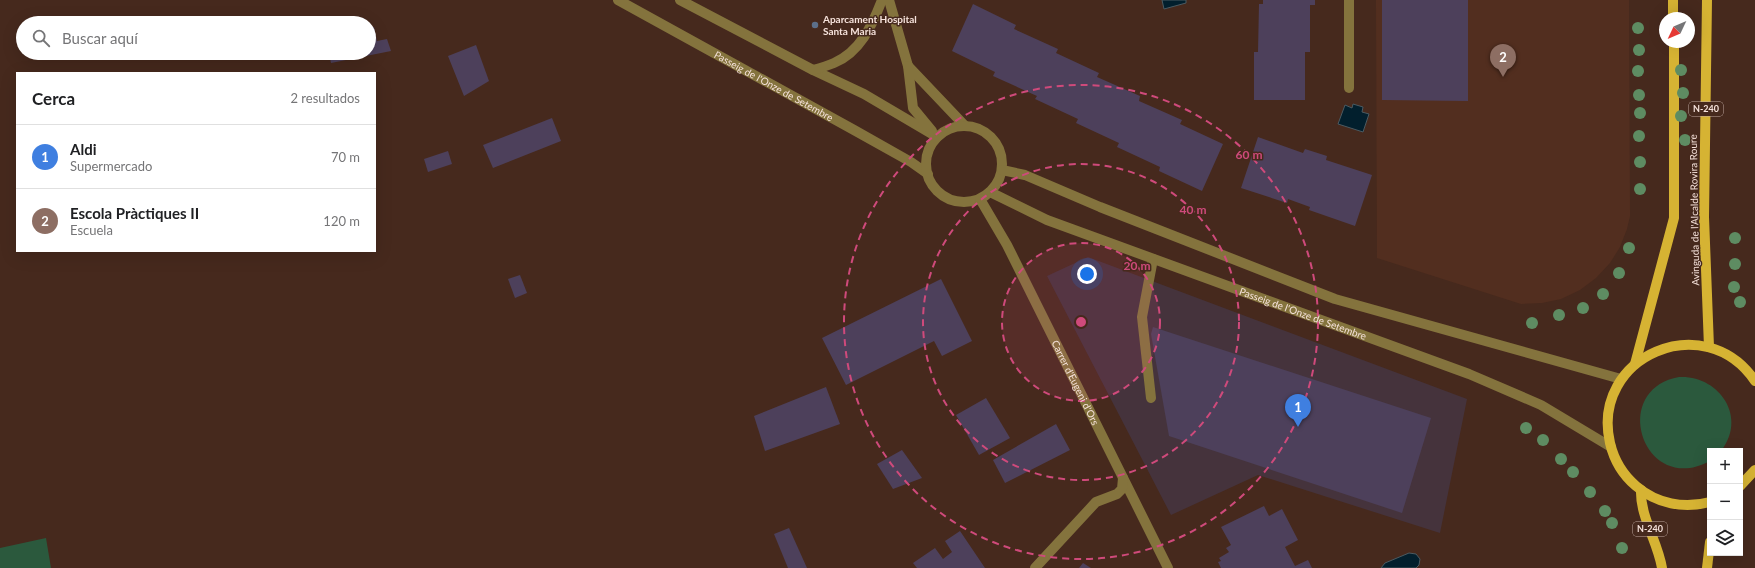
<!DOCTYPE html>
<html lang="es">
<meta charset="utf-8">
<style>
:root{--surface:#fff;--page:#f2f2f2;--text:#202124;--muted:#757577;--line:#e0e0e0;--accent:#456982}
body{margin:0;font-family:Lato,sans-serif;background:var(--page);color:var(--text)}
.controls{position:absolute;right:12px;bottom:12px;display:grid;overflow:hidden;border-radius:0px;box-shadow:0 4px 16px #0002}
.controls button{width:36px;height:36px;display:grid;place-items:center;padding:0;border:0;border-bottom:1px solid var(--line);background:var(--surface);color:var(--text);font:20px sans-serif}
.compass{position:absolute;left:1659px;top:12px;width:36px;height:36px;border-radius:50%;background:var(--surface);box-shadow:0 4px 16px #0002;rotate:226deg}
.you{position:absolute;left:1087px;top:274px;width:14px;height:14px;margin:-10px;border:3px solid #fff;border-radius:50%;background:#1a73e8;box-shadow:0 0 0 6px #1a73e833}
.badge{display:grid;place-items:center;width:26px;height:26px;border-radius:50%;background:var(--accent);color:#fff;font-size:13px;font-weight:700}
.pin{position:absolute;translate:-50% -33px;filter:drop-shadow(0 1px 2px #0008)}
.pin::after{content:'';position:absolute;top:21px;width:14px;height:12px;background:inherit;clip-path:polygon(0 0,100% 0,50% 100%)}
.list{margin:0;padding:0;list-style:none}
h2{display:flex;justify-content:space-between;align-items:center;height:52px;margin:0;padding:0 16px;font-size:17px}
h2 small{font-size:13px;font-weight:400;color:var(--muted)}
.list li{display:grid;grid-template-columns:26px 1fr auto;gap:12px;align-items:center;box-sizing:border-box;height:64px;padding:0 16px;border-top:1px solid var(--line)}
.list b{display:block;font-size:15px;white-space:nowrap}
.list p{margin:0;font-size:13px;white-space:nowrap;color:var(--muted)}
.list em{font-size:13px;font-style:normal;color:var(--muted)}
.icon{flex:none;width:22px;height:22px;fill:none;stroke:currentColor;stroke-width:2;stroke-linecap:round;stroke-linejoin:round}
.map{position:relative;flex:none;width:1755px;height:568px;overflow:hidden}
.search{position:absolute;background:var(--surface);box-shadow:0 4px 16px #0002;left:16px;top:16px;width:360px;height:44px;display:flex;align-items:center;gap:10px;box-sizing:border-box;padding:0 14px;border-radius:22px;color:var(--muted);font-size:15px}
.panel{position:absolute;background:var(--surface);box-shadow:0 4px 16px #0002;left:16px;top:72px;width:360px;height:180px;border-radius:0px}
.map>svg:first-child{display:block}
.commercial{fill:#45333c}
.built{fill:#522e1f}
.green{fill:#2b593d}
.water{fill:#021f2d;stroke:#4b5a61}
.building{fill:#4d405b}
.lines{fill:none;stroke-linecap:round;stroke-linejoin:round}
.minor{stroke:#84733d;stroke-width:10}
.major{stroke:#d6b333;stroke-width:10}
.tree{fill:#5e8c62}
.ring{fill:none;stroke:#cf4a7b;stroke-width:2;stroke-dasharray:7 5}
.service-dot{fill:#5c6f8a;stroke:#46291d;stroke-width:1.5}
.labels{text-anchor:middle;stroke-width:3;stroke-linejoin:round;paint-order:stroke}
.shield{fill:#46291d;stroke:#c1aaa2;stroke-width:1}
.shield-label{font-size:9px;font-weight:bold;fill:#f6e2db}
.poi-label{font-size:10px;font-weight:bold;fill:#f6e2db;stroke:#46291d;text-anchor:start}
.street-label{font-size:10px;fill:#f6e2db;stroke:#46291d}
.centre{fill:#cf4a7b;stroke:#46291d;stroke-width:2}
.ring-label{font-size:12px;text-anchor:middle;font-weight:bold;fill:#cf4a7b;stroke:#46291d;stroke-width:3;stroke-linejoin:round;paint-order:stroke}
</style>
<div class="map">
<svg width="1755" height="568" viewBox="0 0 1755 568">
<rect width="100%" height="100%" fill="#46291d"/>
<path class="commercial" d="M1088 257 1467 399 1440 533 1258 475 1171 515 1047 276Z"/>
<path class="built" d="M1376 0H1629L1630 216 1627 229 1620 247 1610 263 1596 278 1580 290 1561 299 1542 303 1521 304 1377 258Z"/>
<g class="green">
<path d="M1679 377C1719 375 1748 417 1721 451H1710V461C1644 497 1608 390 1679 377Z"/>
<path d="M46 538 51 568H0V548Z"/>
</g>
<g class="water">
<path d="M1162 0H1186V3L1164 9Z"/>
<path d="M1353 104 1363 107 1362 112 1369 114 1363 132 1338 124 1345 105 1352 108Z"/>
<path d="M1409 553 1416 554 1420 559 1419 565 1416 568H1381L1385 563Z"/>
</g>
<g class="building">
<path d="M1263 0H1315V5H1310V52H1305V100H1254V52H1258L1259 4H1263Z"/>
<path d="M1382 0H1468V101L1382 100Z"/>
<path d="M973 4 1016 25 1014 29 1058 49 1056 53 1099 73 1097 77 1140 96 1139 101 1182 120 1180 124 1223 144 1202 191 1159 171 1160 167 1117 147 1119 143 1076 123 1078 119 1035 99 1037 96 993 76 995 72 952 51Z"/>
<path d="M364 18 365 23H342V22Z"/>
<path d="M374 27 377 41 387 39 391 51 331 63 329 53H369V28Z"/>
<path d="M476 45 489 81 464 96 448 56Z"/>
<path d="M552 118 561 141 493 168 483 145Z"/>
<path d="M1258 137 1303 153 1305 149 1327 156 1326 160 1372 175 1355 226 1309 210 1310 207 1288 199 1287 203 1241 188Z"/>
<path d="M448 151 452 164 428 172 424 159Z"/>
<path d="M520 275 527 293 515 298 508 279Z"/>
<path d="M941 279 972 341 942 356 934 341 846 385 822 338Z"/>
<path d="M1153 327 1431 418 1402 513 1169 436 1151 334Z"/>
<path d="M826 387 840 424 765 451 754 416Z"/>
<path d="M986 398 1010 438 979 455 956 415Z"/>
<path d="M1056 424 1070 450 1005 483 993 460Z"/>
<path d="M902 450 922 478 893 489 877 464Z"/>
<path d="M1264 506 1269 516 1282 509 1298 540 1285 547 1295 566 1308 560 1312 568H1221L1218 562 1221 561 1219 558 1229 552 1226 548 1231 545 1221 527Z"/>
<path d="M789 528 807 568H788L774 534Z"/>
<path d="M960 531 985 568H917L913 563 935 548 943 559 952 552 945 541Z"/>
<path d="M1083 563 1091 568H1079Z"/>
</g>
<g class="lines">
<g class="minor">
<path id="s1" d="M618 0 854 130 911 162 928 174"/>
<path d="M680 0 813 70 864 94 937 137"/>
<path d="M889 0 908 66 913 108 932 131"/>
<path d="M908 66 965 126"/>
<path d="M813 70C820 68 827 66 834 63 860 52 872 26 882 0"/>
<path d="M1349 88V0"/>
<circle cx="964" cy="164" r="38"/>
<path d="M1002 170 1025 175 1100 207 1335 299 1621 379"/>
<path id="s2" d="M990 192 1047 220 1469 374 1541 405 1611 447"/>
<path id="s3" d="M980 199 1007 245 1168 568"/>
<path d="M1151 398 1142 317 1153 259"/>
<path d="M1035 568 1096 502 1117 494 1122 489 1123 478"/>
</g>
<g class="major">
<path d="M1673 0V18"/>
<path d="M1707 0 1704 217 1709 347"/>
<path d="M1635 364 1674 218V42"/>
<path d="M1740 486 1755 470"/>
<path d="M1641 490C1640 517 1658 542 1662 568"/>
<path d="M1710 502C1684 509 1657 504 1636 486 1623 475 1614 460 1610 443 1590 356 1705 307 1755 381"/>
<path d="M1707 568 1710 542"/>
</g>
</g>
<g class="tree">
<circle cx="1638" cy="28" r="6"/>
<circle cx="1639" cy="50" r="6"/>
<circle cx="1681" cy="70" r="6"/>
<circle cx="1638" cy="71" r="6"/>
<circle cx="1683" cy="93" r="6"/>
<circle cx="1639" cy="95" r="6"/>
<circle cx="1640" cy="113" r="6"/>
<circle cx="1681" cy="116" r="6"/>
<circle cx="1639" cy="136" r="6"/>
<circle cx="1685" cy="140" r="6"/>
<circle cx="1640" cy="162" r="6"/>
<circle cx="1640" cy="189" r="6"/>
<circle cx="1735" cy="238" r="6"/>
<circle cx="1629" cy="248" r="6"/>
<circle cx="1735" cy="264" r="6"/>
<circle cx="1619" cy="273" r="6"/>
<circle cx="1734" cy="287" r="6"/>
<circle cx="1603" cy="294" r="6"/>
<circle cx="1740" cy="302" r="6"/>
<circle cx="1583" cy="308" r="6"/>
<circle cx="1559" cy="315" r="6"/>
<circle cx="1532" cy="323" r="6"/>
<circle cx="1526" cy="428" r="6"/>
<circle cx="1543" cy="440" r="6"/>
<circle cx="1561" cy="459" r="6"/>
<circle cx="1573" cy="472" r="6"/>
<circle cx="1590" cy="492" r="6"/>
<circle cx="1605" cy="511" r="6"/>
<circle cx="1612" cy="523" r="6"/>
<circle cx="1622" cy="548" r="6"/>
</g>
<circle cx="1081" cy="322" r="79" fill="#cf4a7b" fill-opacity=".12"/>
<g class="ring">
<circle cx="1081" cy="322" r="79"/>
<circle cx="1081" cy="322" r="158"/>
<circle cx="1081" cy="322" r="237"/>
</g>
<circle class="service-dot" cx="815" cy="25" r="4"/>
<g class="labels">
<g class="shield">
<rect x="1689" y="102" width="34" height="14" rx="3"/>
<rect x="1633" y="522" width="34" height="14" rx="3"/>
</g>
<g class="shield-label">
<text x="1706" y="112">N-240</text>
<text x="1650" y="532">N-240</text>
</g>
<g class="poi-label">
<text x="823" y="23">Aparcament Hospital<tspan x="823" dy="12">Santa Maria</tspan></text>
</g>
<g class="street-label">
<text dy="4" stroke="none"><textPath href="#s1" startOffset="178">Passeig de l'Onze de Setembre</textPath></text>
<text transform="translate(1694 210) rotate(-91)" y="4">Avinguda de l'Alcalde Rovira Roure</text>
<text dy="4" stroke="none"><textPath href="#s2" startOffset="336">Passeig de l'Onze de Setembre</textPath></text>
<text dy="4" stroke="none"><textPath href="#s3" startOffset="207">Carrer d'Eugeni d'Ors</textPath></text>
</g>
</g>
<circle cx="1081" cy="322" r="6" class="centre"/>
<g class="ring-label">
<text x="1249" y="159">60 m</text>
<text x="1193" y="214">40 m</text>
<text x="1137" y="270">20 m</text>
</g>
</svg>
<div class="controls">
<button>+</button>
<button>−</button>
<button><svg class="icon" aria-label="layers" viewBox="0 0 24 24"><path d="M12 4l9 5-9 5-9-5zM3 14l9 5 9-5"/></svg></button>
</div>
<svg class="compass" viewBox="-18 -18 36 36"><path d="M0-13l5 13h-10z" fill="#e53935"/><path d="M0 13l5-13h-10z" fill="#757577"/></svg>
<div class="you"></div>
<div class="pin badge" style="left:1298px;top:427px;background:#3f7fe0">1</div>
<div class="pin badge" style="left:1503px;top:77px;background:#8d6e63">2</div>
<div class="search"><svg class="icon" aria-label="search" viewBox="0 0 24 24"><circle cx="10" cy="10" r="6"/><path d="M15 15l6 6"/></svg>Buscar aquí</div>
<section class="panel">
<h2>Cerca<small>2 resultados</small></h2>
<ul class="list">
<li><span class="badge" style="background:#3f7fe0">1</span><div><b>Aldi</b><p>Supermercado</p></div><em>70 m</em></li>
<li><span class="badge" style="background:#8d6e63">2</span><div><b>Escola Pràctiques II</b><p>Escuela</p></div><em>120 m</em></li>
</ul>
</section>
</div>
